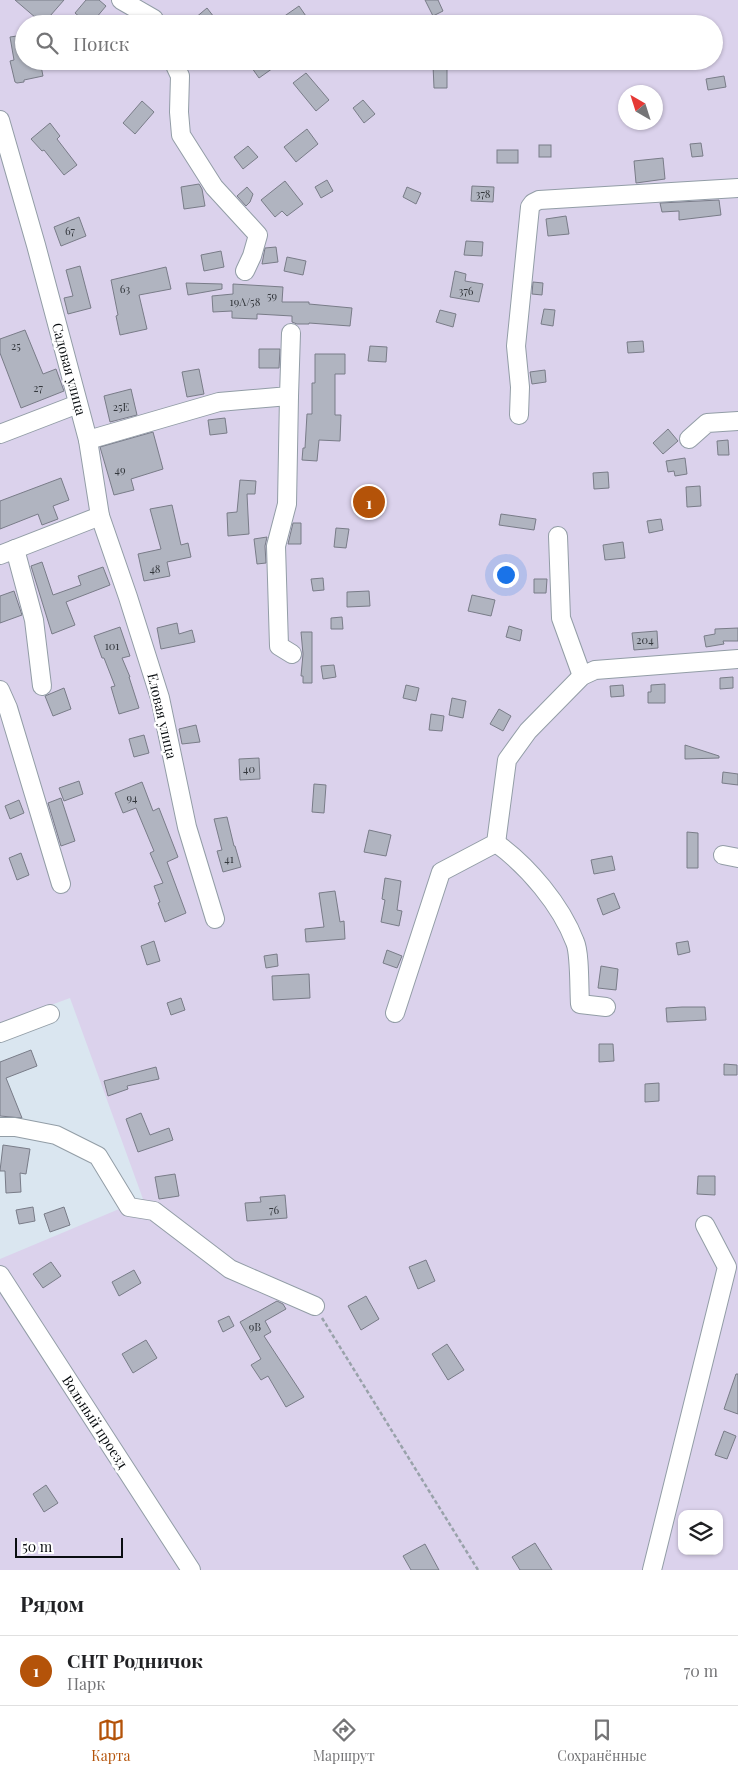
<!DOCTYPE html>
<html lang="ru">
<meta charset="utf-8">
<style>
:root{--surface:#fff;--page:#f6f6f6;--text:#202124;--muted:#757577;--line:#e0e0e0;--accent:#b45309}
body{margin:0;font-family:"Playfair Display",serif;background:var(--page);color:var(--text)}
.controls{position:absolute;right:15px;bottom:15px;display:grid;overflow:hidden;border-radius:10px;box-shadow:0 1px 4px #0004}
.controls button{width:45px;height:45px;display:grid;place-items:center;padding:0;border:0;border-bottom:1px solid var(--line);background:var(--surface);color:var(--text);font:25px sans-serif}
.compass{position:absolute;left:618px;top:85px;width:45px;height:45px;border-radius:50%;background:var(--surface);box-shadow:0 1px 4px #0004;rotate:321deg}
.scale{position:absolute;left:15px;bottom:12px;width:108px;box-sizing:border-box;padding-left:5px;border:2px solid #090d10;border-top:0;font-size:14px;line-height:18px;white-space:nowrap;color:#090d10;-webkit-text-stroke:4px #fff;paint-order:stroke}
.you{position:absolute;left:505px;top:574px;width:18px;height:18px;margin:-12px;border:4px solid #fff;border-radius:50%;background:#1a73e8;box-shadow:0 0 0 8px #1a73e833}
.badge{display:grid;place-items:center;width:32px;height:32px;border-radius:50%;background:var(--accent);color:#fff;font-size:16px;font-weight:700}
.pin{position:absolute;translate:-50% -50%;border:2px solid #fff;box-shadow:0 1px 5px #0006}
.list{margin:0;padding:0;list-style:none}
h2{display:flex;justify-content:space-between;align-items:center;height:65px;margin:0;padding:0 20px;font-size:21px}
h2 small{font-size:16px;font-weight:400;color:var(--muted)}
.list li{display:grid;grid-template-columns:32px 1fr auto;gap:15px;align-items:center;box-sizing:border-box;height:70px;padding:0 20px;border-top:1px solid var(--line)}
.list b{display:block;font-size:19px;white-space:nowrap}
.list p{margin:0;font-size:16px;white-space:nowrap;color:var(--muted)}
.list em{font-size:16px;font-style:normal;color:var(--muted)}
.icon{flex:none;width:28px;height:28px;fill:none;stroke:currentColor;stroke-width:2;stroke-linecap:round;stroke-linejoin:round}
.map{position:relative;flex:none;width:738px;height:1570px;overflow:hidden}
.search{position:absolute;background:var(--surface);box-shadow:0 1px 4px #0004;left:15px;right:15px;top:15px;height:55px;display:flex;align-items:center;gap:12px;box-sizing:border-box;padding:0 18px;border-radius:28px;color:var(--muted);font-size:19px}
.sheet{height:135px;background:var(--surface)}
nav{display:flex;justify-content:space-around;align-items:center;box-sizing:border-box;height:70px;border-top:1px solid var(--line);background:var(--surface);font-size:14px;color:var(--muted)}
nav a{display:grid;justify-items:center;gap:2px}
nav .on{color:var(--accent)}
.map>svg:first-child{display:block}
.green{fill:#dbd2ec;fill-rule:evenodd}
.building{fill:#b0b4c0;stroke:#797c88}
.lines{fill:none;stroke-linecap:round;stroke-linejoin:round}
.minor-casing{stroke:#929da6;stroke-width:20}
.path{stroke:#99a2aa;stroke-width:2.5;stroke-dasharray:4 2.5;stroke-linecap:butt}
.minor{stroke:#fff;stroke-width:18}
.labels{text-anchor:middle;stroke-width:5;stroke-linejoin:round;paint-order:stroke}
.number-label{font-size:11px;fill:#33373c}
.street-label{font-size:14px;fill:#090d10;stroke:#fff}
</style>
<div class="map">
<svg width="738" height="1570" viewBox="0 0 738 1570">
<rect width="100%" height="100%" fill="#dae6f0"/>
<path class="green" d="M0 0H738V1570H0V1259L143 1199 70 998 0 1024ZM24 24H714V61H24ZM626 92H656V122H626ZM682 1514H719V1551H682Z"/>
<g class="building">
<path d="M15 0H64L43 24Z"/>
<path d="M86 0H99L106 6 91 24H75L81 18 75 13Z"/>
<path d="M425 0H438L443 11 433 16Z"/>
<path d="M299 6 308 19 301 24H273Z"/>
<path d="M207 8 214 17 205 24H188Z"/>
<path d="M24 35V61H40L43 76 24 80V82L17 83 15 82 10 61 14 60 10 37Z"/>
<path d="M247 61H283L259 78Z"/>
<path d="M433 65H447V88H434Z"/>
<path d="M306 73 329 100 316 111 293 83Z"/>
<path d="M724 76 726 87 708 90 706 79Z"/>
<path d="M363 100 375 114 364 123 353 108Z"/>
<path d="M142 101 154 112 135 134 123 123Z"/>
<path d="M50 123 60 136 57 139 77 165 64 175 44 150 42 151 31 139Z"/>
<path d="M307 129 318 144 296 162 284 147Z"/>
<path d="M701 143 703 156 692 157 690 144Z"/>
<rect x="539" y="145" width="12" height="12"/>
<path d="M248 146 258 157 243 169 234 157Z"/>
<rect x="497" y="150" width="21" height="13"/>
<path d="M663 158 665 179 636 183 634 161Z"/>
<path d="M327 180 333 191 321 198 315 187Z"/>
<path d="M285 181 303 204 287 216 282 211 275 217 261 200Z"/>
<path d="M199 184 202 189 205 206 184 209 181 187Z"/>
<path d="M472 186 494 187 493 202 471 201Z"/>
<path d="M247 187 253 194 250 202 246 206 237 196Z"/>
<path d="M407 187 421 193 416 204 403 197Z"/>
<path d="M719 200 721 215 679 220V211L662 212 660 203Z"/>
<path d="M566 216 569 234 548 236 546 219Z"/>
<path d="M79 217 86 236 61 246 54 227Z"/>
<path d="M466 241 483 242 482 256 464 255Z"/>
<path d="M276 247 278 262 262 264 265 248Z"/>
<path d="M221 251 224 267 204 271 201 255Z"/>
<path d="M287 257 306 261 303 275 284 271Z"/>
<path d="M80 266 91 308 68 314 64 298 73 296 66 270Z"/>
<path d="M166 267 171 289 139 295 147 329 120 335 116 316 118 315 111 280Z"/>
<path d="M455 271 466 274 465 281 483 284 479 302 450 297Z"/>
<path d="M533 282 543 283 542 295 532 294Z"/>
<path d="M186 283 222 284V289L188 295Z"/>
<path d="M233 284 283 287 282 302H309V304L352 308 350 326 309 323V324H297L292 322V316L257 314V319L232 318V311L213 312 212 296 233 294Z"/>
<path d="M544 309 555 310 553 326 541 324Z"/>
<path d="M440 310 456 314 453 327 436 322Z"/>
<path d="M25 330 43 374 56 369 64 391 21 408 0 353V339Z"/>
<path d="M643 341 644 352 628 353 627 342Z"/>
<path d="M370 346 387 347 386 362 368 361Z"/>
<path d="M259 349H280L279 368H259Z"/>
<path d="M315 354H345V374H335V415H341L340 441 319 440 317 461 302 460 303 448H305L307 414H312V383H315Z"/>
<path d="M199 369 204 394 187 397 182 372Z"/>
<path d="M545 370 546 382 532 384 530 372Z"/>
<path d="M131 389 137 415 110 422 104 396Z"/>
<path d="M225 418 227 433 210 435 208 420Z"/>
<path d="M668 429 678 441 663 454 653 443Z"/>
<path d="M153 432 163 469 131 479 134 490 114 495 100 447Z"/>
<path d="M728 440 729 455H718L717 441Z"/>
<path d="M685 458 687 474 675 476 674 471 668 472 666 461Z"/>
<path d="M608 472 609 488 594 489 593 473Z"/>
<path d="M61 478 69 500 53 506 58 519 42 525 38 514 0 529V501Z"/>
<path d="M240 480 256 481 255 494H247L249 534 228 536 227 513 237 512Z"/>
<path d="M700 486 701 506 687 507 686 487Z"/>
<path d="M172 505 181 545 188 543 191 557 167 562 170 576 144 581 138 554 161 549 150 509Z"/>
<path d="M501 514 536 519 534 530 499 525Z"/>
<path d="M661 519 663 530 649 533 647 521Z"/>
<path d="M293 523H301V544H288Z"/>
<path d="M336 528 349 529 346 548 334 547Z"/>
<path d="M267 537 265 546 266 563 257 564 254 539Z"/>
<path d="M623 542 625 558 605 560 603 545Z"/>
<path d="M42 562 53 595 81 585 78 576 103 567 110 585 66 602 75 625 52 634 31 566Z"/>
<path d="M323 578 324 590 313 591 311 579Z"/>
<path d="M534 579H547L546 593H534Z"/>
<path d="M14 591 22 615 0 623V596Z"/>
<path d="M369 591 370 606 347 607V592Z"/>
<path d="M472 595 495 600 491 616 468 611Z"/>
<path d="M342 617 343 629H331V618Z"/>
<path d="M177 623 179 634 192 630 195 642 161 649 157 628Z"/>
<path d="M509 626 522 630 520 641 506 637Z"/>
<path d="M120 627 130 656 122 658 130 677H129L139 708 119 714 111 687 115 686 104 658H102L94 636Z"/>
<path d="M738 628V641H723L724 644 706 647 704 636 715 634V629Z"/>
<path d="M657 631 658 648 634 650 632 633Z"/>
<path d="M301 632H312V683H303V676H301L303 654Z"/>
<path d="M334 665 336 677 323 679 321 666Z"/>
<path d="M733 677V688L720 689V678Z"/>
<path d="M665 684V703H648V692H651V685Z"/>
<path d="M406 685 419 688 416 701 403 698Z"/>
<path d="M623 685 624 696 611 697 610 686Z"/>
<path d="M64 688 71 709 53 716 45 696Z"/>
<path d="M452 698 466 701 463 718 449 715Z"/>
<path d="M499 709 511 716 503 731 490 724Z"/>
<path d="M431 714 444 716 442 731 429 730Z"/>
<path d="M196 725 200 742 182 744 179 729Z"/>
<path d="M144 735 149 753 134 757 129 739Z"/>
<path d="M685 745 719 756V758L685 759Z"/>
<path d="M259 758 260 779 240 780 239 759Z"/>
<path d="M723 772 738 774V785L722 783Z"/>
<path d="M79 781 83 794 64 801 59 788Z"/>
<path d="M142 782 153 811 159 808 178 857 167 862 186 913 165 922 158 903 160 902 154 886 163 883 150 853 154 851 136 808 123 813 115 793Z"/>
<path d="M314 784 326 785 324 813 312 812Z"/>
<path d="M61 798 75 841 61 846 48 803Z"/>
<path d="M19 800 24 813 10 819 5 806Z"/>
<path d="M227 817 234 846H235L241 867 223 872 217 851 222 850 214 819Z"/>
<path d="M369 830 391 835 386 856 364 852Z"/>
<path d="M687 832 698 833V868H687Z"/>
<path d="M21 853 29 875 17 880 9 858Z"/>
<path d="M612 856 615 870 594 874 591 860Z"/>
<path d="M385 878 401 881 397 910 402 911 399 926 381 922 385 900 382 899Z"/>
<path d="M335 891 340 922 344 921 345 939 306 942 305 929 324 927 319 893Z"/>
<path d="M614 893 620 908 603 915 597 899Z"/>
<path d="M154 941 160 961 147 965 141 946Z"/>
<path d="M688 941 690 952 678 955 676 943Z"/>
<path d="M387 950 402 956 397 968 383 963Z"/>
<path d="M277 954 278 966 266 968 264 956Z"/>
<path d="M601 966 618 969 616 990 598 988Z"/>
<path d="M309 974 310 998 273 1000 272 976Z"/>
<path d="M181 998 185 1010 171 1015 167 1003Z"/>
<path d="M682 1007H705L706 1020 667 1022 666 1008Z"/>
<path d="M599 1044H613L614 1061 599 1062Z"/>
<path d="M31 1050 37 1066 6 1078 22 1118 0 1116V1062Z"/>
<path d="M724 1064 737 1065V1075H724Z"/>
<path d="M156 1067 159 1079 127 1086 128 1089 108 1096 104 1081Z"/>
<path d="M659 1083V1101L645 1102V1084Z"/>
<path d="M141 1113 150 1135 169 1128 173 1140 138 1152 126 1119Z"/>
<path d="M3 1145 30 1149 26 1174 20 1173 21 1192 6 1193 5 1171H0Z"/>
<path d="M175 1174 179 1196 159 1199 155 1177Z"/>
<path d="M698 1176H715V1195L697 1194Z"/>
<path d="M285 1195 287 1218 247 1221 245 1203 261 1202 260 1197Z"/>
<path d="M33 1207 35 1221 19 1224 16 1210Z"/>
<path d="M64 1207 70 1225 50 1232 44 1214Z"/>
<path d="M426 1260 435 1281 418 1289 409 1267Z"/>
<path d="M51 1262 61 1276 43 1288 33 1274Z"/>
<path d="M134 1270 141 1283 119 1296 112 1282Z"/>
<path d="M366 1296 379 1319 361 1330 348 1306Z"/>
<path d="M277 1301 283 1304 286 1309 265 1321 271 1332 264 1336 304 1397 286 1407 268 1376 261 1380 251 1365 261 1359 240 1322Z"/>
<path d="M229 1316 234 1326 223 1332 218 1321Z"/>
<path d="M146 1340 157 1358 133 1373 122 1354Z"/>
<path d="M447 1344 464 1370 448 1380 432 1354Z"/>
<path d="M736 1374H738V1414L724 1409Z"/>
<path d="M724 1431 736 1436 727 1459 715 1455Z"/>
<path d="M46 1485 58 1503 44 1512 33 1494Z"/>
<path d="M535 1543 552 1570H520L512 1557Z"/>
<path d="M425 1544 439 1570H411L403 1556Z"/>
</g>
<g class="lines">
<g class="minor-casing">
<g id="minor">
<path d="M121 0 154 19 156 24"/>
<path d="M173 61 180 76 179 112 181 135 214 187 258 235 252 256 245 271"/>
<path d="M0 120 36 245 88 440 100 516 0 555"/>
<path d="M289 396 287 504 276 546 279 646 292 654"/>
<path d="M519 415 520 387 516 346 530 207 533 203 539 200 738 188"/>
<path d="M0 434 78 404"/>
<path d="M689 439 707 423 738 421"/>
<path d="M88 440 219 402 289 396 291 333"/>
<path d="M100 516 128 597 160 698 187 827 215 919"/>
<path d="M558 536 561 618 582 676"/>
<path d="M15 549 34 620 42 686"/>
<path d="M0 690 8 708 61 884"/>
<path d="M496 843C528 866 561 905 575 942 580 953 579 989 580 1004L606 1007"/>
<path d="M723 855 738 858"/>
<path d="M395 1013 441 872 496 843 507 760 528 731 582 676 595 670 738 659"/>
<path d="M0 1033 50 1014"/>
<path d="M0 1127H15L56 1135 98 1156 129 1207 154 1211 230 1269 315 1306"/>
<path d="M0 1275 191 1570"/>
<path d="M652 1570 727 1267 705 1225"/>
</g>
</g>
<path class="path" d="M322 1318 478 1570"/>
<use href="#minor" class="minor"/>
</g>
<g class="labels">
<g class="number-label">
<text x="483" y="198">378</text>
<text x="70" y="235">67</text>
<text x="125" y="293">63</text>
<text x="466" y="295">376</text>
<text x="272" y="300">59</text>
<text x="245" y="306">19А/58</text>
<text x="16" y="350">25</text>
<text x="38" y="392">27</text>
<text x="121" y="411">25Е</text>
<text x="120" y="474">49</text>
<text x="155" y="573">48</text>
<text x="645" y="644">204</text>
<text x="112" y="650">101</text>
<text x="249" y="773">40</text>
<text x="132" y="802">94</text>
<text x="229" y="863">41</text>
<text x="274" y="1214">76</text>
<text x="255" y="1331">9В</text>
</g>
<g class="street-label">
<text transform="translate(69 369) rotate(75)" y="5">Садовая улица</text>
<text transform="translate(162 716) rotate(77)" y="5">Еловая улица</text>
<text transform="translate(95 1422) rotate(57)" y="5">Вольный проезд</text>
</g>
</g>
</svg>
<div class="controls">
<button><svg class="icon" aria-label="layers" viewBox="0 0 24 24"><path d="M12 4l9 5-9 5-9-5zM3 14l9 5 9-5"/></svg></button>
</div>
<svg class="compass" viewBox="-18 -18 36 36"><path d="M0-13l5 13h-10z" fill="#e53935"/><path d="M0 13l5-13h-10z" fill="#757577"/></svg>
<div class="scale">50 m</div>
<div class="you"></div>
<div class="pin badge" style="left:369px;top:502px">1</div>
<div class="search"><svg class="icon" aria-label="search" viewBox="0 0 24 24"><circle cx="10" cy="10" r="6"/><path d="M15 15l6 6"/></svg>Поиск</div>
</div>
<section class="sheet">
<h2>Рядом<small></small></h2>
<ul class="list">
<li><span class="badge">1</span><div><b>СНТ Родничок</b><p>Парк</p></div><em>70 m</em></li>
</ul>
</section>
<nav>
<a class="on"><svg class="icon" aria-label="map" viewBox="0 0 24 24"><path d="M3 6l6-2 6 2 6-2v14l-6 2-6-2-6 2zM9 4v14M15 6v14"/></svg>Карта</a>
<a><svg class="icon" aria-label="directions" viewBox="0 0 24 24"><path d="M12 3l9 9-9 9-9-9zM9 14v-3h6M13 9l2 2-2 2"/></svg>Маршрут</a>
<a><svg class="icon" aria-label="saved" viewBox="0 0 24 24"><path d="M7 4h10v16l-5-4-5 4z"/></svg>Сохранённые</a>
</nav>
